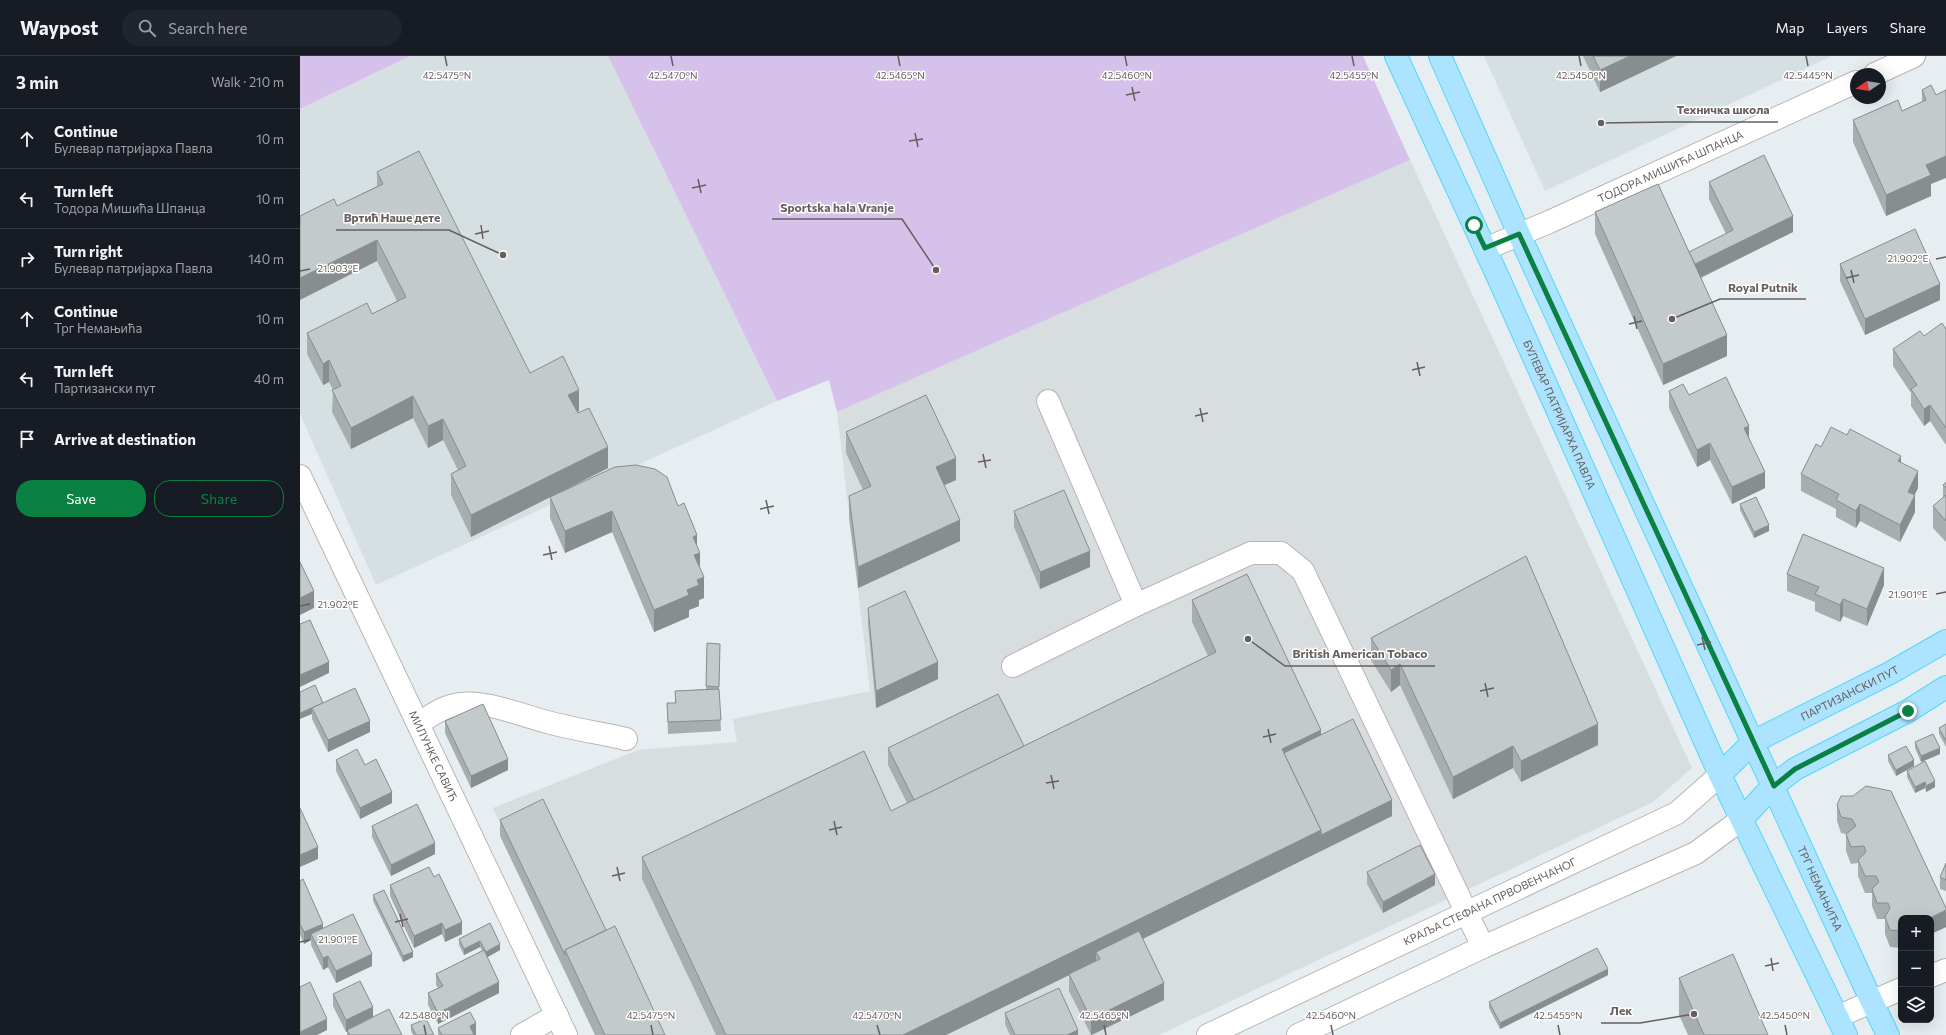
<!DOCTYPE html>
<meta charset="utf-8">
<style>
:root{--surface:#171b24;--page:#20242c;--text:#f1f3f6;--muted:#9ea1a6;--line:#363941;--accent:#0b8043}
body{margin:0;font-family:Commissioner,sans-serif;background:var(--page);color:var(--text)}
.controls{position:absolute;right:12px;bottom:12px;display:grid;overflow:hidden;border-radius:8px;box-shadow:0 4px 16px #0002}
.controls button{width:36px;height:36px;display:grid;place-items:center;padding:0;border:0;border-bottom:1px solid var(--line);background:var(--surface);color:var(--text);font:20px sans-serif}
.compass{position:absolute;left:1550px;top:12px;width:36px;height:36px;border-radius:50%;background:var(--surface);box-shadow:0 4px 16px #0002;rotate:258deg}
.stop{position:absolute;width:12px;height:12px;margin:-9px;border:3px solid #0b8043;border-radius:50%;background:#fff}
.stop.end{background:#0b8043;border-color:#fff;box-shadow:0 1px 4px #0008}
.list{margin:0;padding:0;list-style:none}
h2{display:flex;justify-content:space-between;align-items:center;height:52px;margin:0;padding:0 16px;font-size:17px}
h2 small{font-size:13px;font-weight:400;color:var(--muted)}
.list li{display:grid;grid-template-columns:26px 1fr auto;gap:12px;align-items:center;box-sizing:border-box;height:60px;padding:0 16px;border-top:1px solid var(--line)}
.list b{display:block;font-size:15px;white-space:nowrap}
.list p{margin:0;font-size:13px;white-space:nowrap;color:var(--muted)}
.list em{font-size:13px;font-style:normal;color:var(--muted)}
.actions{display:flex;gap:8px;padding:12px 16px}
.actions a{flex:1;padding:9px 0;border:1px solid var(--accent);border-radius:16px;text-align:center;font-size:14px;color:var(--accent)}
.actions .main{background:var(--accent);color:#fff}
.icon{flex:none;width:22px;height:22px;fill:none;stroke:currentColor;stroke-width:2;stroke-linecap:round;stroke-linejoin:round}
.map{position:relative;flex:none;width:1646px;height:979px;overflow:hidden}
header{display:flex;align-items:center;gap:24px;box-sizing:border-box;height:56px;padding:0 20px;background:var(--surface);border-bottom:1px solid var(--line)}
header strong{font-size:19px}
nav{display:flex;gap:22px;margin-inline-start:auto;font-size:14px}
.search{width:280px;height:36px;background:var(--page);display:flex;align-items:center;gap:10px;box-sizing:border-box;padding:0 14px;border-radius:22px;color:var(--muted);font-size:15px}
main{display:flex}
aside{flex:1;background:var(--surface)}
.map>svg:first-child{display:block}
.industrial{fill:#d8dddf}
.education{fill:#d6e0e3}
.green{fill:#d5c1ea}
.lines{fill:none;stroke-linecap:round;stroke-linejoin:round}
.minor-casing{stroke:#bbb4b3;stroke-width:24}
.major-casing{stroke:#54d6fb;stroke-width:24}
.minor{stroke:#fff;stroke-width:22}
.major{stroke:#ace3ff;stroke-width:22}
.wall{fill:#a7aeaf}
.shaded-wall{fill:#888d8f}
.building{fill:#c2cacc;stroke:#888d8f}
.route{stroke:#0b8043;stroke-width:5}
.ticks{fill:none;stroke:#675e5d;stroke-width:1.5}
.labels{text-anchor:middle;stroke-width:3;stroke-linejoin:round;paint-order:stroke}
.street-label{font-size:11px;fill:#675e5d;stroke:#fff}
.ticks-label{font-size:10px;text-anchor:middle;fill:#675e5d;stroke:#fff;stroke-width:3;stroke-linejoin:round;paint-order:stroke}
.leader{fill:none;stroke:#675e5d;stroke-width:1.5}
.callout-dot{fill:#675e5d;stroke:#fff;stroke-width:1.5}
.callout-label{font-size:12px;text-anchor:middle;font-weight:bold;fill:#675e5d;stroke:#fff;stroke-width:3;stroke-linejoin:round;paint-order:stroke}
</style>
<header>
<strong>Waypost</strong>
<div class="search"><svg class="icon" aria-label="search" viewBox="0 0 24 24"><circle cx="10" cy="10" r="6"/><path d="M15 15l6 6"/></svg>Search here</div>
<nav><a>Map</a><a>Layers</a><a>Share</a></nav>
</header>
<main>
<aside>
<h2>3 min<small>Walk · 210 m</small></h2>
<ul class="list">
<li><svg class="icon" aria-label="ahead" viewBox="0 0 24 24"><path d="M12 20V5M6 11l6-6 6 6"/></svg><div><b>Continue</b><p>Булевар патријарха Павла</p></div><em>10 m</em></li>
<li><svg class="icon" aria-label="left" viewBox="0 0 24 24"><path d="M17 20v-9H6M10 6l-5 5 5 5"/></svg><div><b>Turn left</b><p>Тодора Мишића Шпанца</p></div><em>10 m</em></li>
<li><svg class="icon" aria-label="right" viewBox="0 0 24 24"><path d="M7 20v-9h11M14 6l5 5-5 5"/></svg><div><b>Turn right</b><p>Булевар патријарха Павла</p></div><em>140 m</em></li>
<li><svg class="icon" aria-label="ahead" viewBox="0 0 24 24"><path d="M12 20V5M6 11l6-6 6 6"/></svg><div><b>Continue</b><p>Трг Немањића</p></div><em>10 m</em></li>
<li><svg class="icon" aria-label="left" viewBox="0 0 24 24"><path d="M17 20v-9H6M10 6l-5 5 5 5"/></svg><div><b>Turn left</b><p>Партизански пут</p></div><em>40 m</em></li>
<li><svg class="icon" aria-label="arrive" viewBox="0 0 24 24"><path d="M6 21V4h12l-3 4 3 4H6"/></svg><div><b>Arrive at destination</b></div></li>
</ul>
<div class="actions"><a class="main">Save</a><a>Share</a></div>
</aside>
<div class="map">
<svg width="1646" height="979" viewBox="0 0 1646 979">
<rect width="100%" height="100%" fill="#e6eef1"/>
<path class="industrial" d="M1110 104 1392 712 1353 746 859 979H300L193 752 338 694 437 686 433 663 570 635 537 356Z"/>
<g class="education">
<path d="M110 0H308L477 345 76 529 0 358V53Z"/>
<path d="M1184 0H1532L1245 135Z"/>
</g>
<g class="green">
<path d="M0 0H110L0 53Z"/>
<path d="M308 0H1063L1110 104 537 356 529 324 477 345Z"/>
</g>
<g class="lines">
<g class="minor-casing">
<g id="minor">
<path d="M1575 18 1614 0"/>
<path id="s1" d="M1185 193 1249 166 1556 26"/>
<path d="M748 345 836 549"/>
<path id="s2" d="M0 420 266 979"/>
<path d="M713 610 836 549 951 497H981L1003 515 1183 891"/>
<path d="M119 667C129 661 139 653 151 650 179 641 220 659 247 666 273 673 300 677 326 683"/>
<path d="M1631 920 1646 914"/>
<path d="M1537 961 1601 933"/>
<path d="M222 979 257 959"/>
<path id="s3" d="M908 979 1377 757 1420 719"/>
<path d="M998 979 1183 891 1396 797 1442 763"/>
</g>
</g>
<g class="major-casing">
<g id="major">
<path id="s4" d="M1096 0 1198 221 1420 719 1546 979"/>
<path id="s5" d="M1140 0 1219 178 1572 946 1588 979"/>
<path id="s6" d="M1420 719 1453 686 1590 617 1646 585"/>
<path d="M1442 763 1473 730 1495 713 1608 655 1646 631"/>
</g>
</g>
<use href="#minor" class="minor"/>
<use href="#major" class="major"/>
</g>
<g class="wall">
<path d="M1283 0H1376L1300 36Z"/>
<path d="M1631 29V140L1586 160 1553 86V64L1602 55 1622 46V34Z"/>
<path d="M77 116 230 317 279 355 277 356 308 412 271 431 378 450 397 491 404 542 399 544V550L389 554V561L354 576 312 476 265 497 250 462V441L171 481 151 439V418L158 414 143 384 128 392 113 362 51 393 32 356 33 334 29 326 23 329 7 298V277L72 258 97 245 77 205 37 150 77 130Z"/>
<path d="M1409 126 1493 176 1401 222 1427 300 1363 329 1295 178V156L1389 196 1426 178 1409 143Z"/>
<path d="M1540 208 1640 244 1565 279 1540 225Z"/>
<path d="M1646 273V389L1630 365 1624 370 1611 350V337L1593 310V293L1624 280Z"/>
<path d="M1369 335 1389 339 1449 384 1465 432 1432 448 1410 404 1397 411 1369 352Z"/>
<path d="M546 376 656 424 644 429 660 485 558 532 549 462V440L563 434 546 397Z"/>
<path d="M1521 391 1601 406 1618 432 1614 439 1615 456 1600 486 1560 465 1556 472 1536 461V453L1501 435V418Z"/>
<path d="M1646 426V486L1633 472V450L1643 442V429Z"/>
<path d="M1440 448 1469 475 1454 482 1440 454Z"/>
<path d="M714 455 790 511 740 533 714 471Z"/>
<path d="M1487 518 1584 529 1567 570 1543 560 1540 566 1515 555V546L1487 535Z"/>
<path d="M892 544 1021 679 1092 760 842 883 864 944 792 979H791L769 935V919L646 979H416L342 823V801L591 755 607 747 588 709V692L724 690 908 600 892 566Z"/>
<path d="M568 552 638 623 576 652 568 568Z"/>
<path d="M1071 582 1298 689 1221 726 1213 712 1153 743 1100 629 1091 636 1071 604Z"/>
<path d="M407 587 420 588 419 633 421 675 368 678 367 647H375V635L406 633Z"/>
<path d="M0 636 23 647 70 676 28 696 12 663V658Z"/>
<path d="M145 665 208 714 171 732 145 677Z"/>
<path d="M1646 668V691L1639 678V672Z"/>
<path d="M1615 686 1640 698 1621 706 1615 692Z"/>
<path d="M1588 699 1614 710 1596 720 1588 705Z"/>
<path d="M36 704 65 709 92 747 60 763 36 715Z"/>
<path d="M1607 715 1635 731 1626 736 1625 732 1615 737 1607 721Z"/>
<path d="M1537 749 1646 852V871L1631 878V862H1601V892L1590 891 1585 878V863H1577L1572 850V837H1565L1558 820V807L1551 808 1546 795V778L1541 777 1537 765Z"/>
<path d="M200 764 306 874 365 979H295L265 916 200 780Z"/>
<path d="M72 770 135 798 91 820 72 781Z"/>
<path d="M1646 807V835L1640 833V821Z"/>
<path d="M1067 816 1135 829 1083 857 1067 828Z"/>
<path d="M134 821 162 878 145 886 142 878 114 892 90 840V829Z"/>
<path d="M0 825 23 872 72 910 36 927 28 911 23 914 11 889V884L4 888 0 879Z"/>
<path d="M73 839 113 901 103 906 73 845Z"/>
<path d="M190 867 200 894 187 901 199 937 138 968 128 949V937L138 932 136 929V918L182 895 180 891 164 899 159 889V883Z"/>
<path d="M1308 919 1200 973 1189 952V946Z"/>
<path d="M1379 922 1468 979H1388L1379 959Z"/>
<path d="M33 938 73 961 102 979H47V975L46 976 33 950Z"/>
<path d="M705 957 778 979H710L705 968Z"/>
<path d="M111 969 134 979H113L111 975Z"/>
<path d="M138 972 176 979H138Z"/>
</g>
<g class="shaded-wall">
<path d="M1330 0H1376L1300 36V14Z"/>
<path d="M1646 100V122L1631 128V140L1586 160V139L1626 109Z"/>
<path d="M1493 160V176L1393 225V209Z"/>
<path d="M77 184V205L0 244V222Z"/>
<path d="M1640 228V244L1565 279V263Z"/>
<path d="M1427 279V300L1363 329V308Z"/>
<path d="M29 304V326L23 329V308Z"/>
<path d="M279 334V355L268 361V339Z"/>
<path d="M113 340V362L51 393V372Z"/>
<path d="M1630 349V365L1624 370V353Z"/>
<path d="M143 363V384L128 392V370Z"/>
<path d="M1449 370V387L1444 372Z"/>
<path d="M1410 387V404L1397 411V394Z"/>
<path d="M308 391V412L171 481V459Z"/>
<path d="M1601 400V416L1598 405Z"/>
<path d="M656 402V424L636 433V411Z"/>
<path d="M1618 415V432L1608 452V436Z"/>
<path d="M1465 416V432L1432 448V431Z"/>
<path d="M1615 439V456L1600 486V469Z"/>
<path d="M1560 448V465L1556 472V455Z"/>
<path d="M312 455V476L265 497V475Z"/>
<path d="M660 464V485L558 532V511Z"/>
<path d="M1469 469V475L1454 482V476Z"/>
<path d="M397 479V498L400 497V518L394 521 393 481Z"/>
<path d="M790 495V511L740 533V516Z"/>
<path d="M1584 512V529L1567 570V553Z"/>
<path d="M404 521V542L399 544V550L389 554V561L354 576V554L397 524Z"/>
<path d="M14 535V552L0 559V542Z"/>
<path d="M1543 543V560L1540 566V549Z"/>
<path d="M29 606V617L0 631V619Z"/>
<path d="M638 606V623L576 652V635Z"/>
<path d="M1100 608V629L1091 636V614Z"/>
<path d="M12 652V658L0 663V657Z"/>
<path d="M70 665V676L28 696V684Z"/>
<path d="M1298 668V689L1221 726V705Z"/>
<path d="M1021 674V696L988 712 982 693Z"/>
<path d="M1213 690V712L1153 743V721Z"/>
<path d="M1640 692V698L1621 706V700Z"/>
<path d="M208 703V714L171 732V720Z"/>
<path d="M1614 704V710L1596 720V714Z"/>
<path d="M1635 725V731L1626 736V730Z"/>
<path d="M1625 726V732L1615 737V731Z"/>
<path d="M92 736V747L60 763V752Z"/>
<path d="M1092 744V760L800 904 796 896V906L646 979H603L1021 774Z"/>
<path d="M135 787V798L91 820V809Z"/>
<path d="M18 791V803L0 811V799Z"/>
<path d="M1135 818V829L1083 857V846Z"/>
<path d="M1646 854V871L1631 878V862H1630Z"/>
<path d="M162 866V878L145 886V874Z"/>
<path d="M142 867V878L114 892V880Z"/>
<path d="M23 868V879L11 878V884L4 888V876Z"/>
<path d="M180 885V891L164 899V893Z"/>
<path d="M200 888V894L186 902V896Z"/>
<path d="M113 896V901L103 906V900Z"/>
<path d="M72 898V910L36 927V915Z"/>
<path d="M28 900V911L23 914V902Z"/>
<path d="M1308 913V919L1200 973V967Z"/>
<path d="M199 926V937L138 968V957Z"/>
<path d="M864 927V944L791 979V963Z"/>
<path d="M73 951V963L46 976V964Z"/>
<path d="M27 963V974L17 979H0V976Z"/>
<path d="M176 967V979H170V970Z"/>
<path d="M778 974V979H767Z"/>
</g>
<g class="building">
<path d="M1293 0H1330L1300 14Z"/>
<path d="M1631 29 1636 39 1646 34V100L1626 109 1631 119 1586 139 1553 64 1598 44 1602 55 1626 44 1622 34Z"/>
<path d="M119 95 230 317 263 300 279 334 268 339 278 357 289 352 308 391 171 459 151 418 166 410 143 363 128 370 113 340 51 372 32 334 41 330 29 304 23 308 7 277 67 247 72 258 106 241 77 184 0 222V160L34 143 37 150 83 128 77 116Z"/>
<path d="M1464 99 1493 160 1395 208 1389 196 1433 174 1409 126Z"/>
<path d="M1358 128 1427 279 1363 308 1295 156Z"/>
<path d="M1615 173 1640 228 1565 263 1540 208Z"/>
<path d="M1642 267 1646 273V372L1630 349 1624 353 1611 333 1617 329 1593 293 1620 275 1624 280Z"/>
<path d="M1426 321 1449 370 1444 372 1465 416 1432 431 1410 387 1397 394 1369 335 1383 328 1389 339Z"/>
<path d="M626 339 656 402 636 411 660 464 558 511 549 440 571 430 546 376Z"/>
<path d="M1531 371 1547 379 1550 373 1601 400 1598 405 1618 415 1608 436 1615 439 1600 469 1560 448 1556 455 1536 444 1539 438 1501 418 1516 388 1521 391Z"/>
<path d="M336 409 355 413 367 421 378 450 384 447 397 479 393 481 400 497 394 499 404 521 397 524 399 529 387 534 389 539 354 554 312 455 265 475 250 441 315 411Z"/>
<path d="M1646 426V432L1643 429Z"/>
<path d="M764 434 790 495 740 516 714 455Z"/>
<path d="M1646 439V465L1633 450Z"/>
<path d="M1456 441 1469 469 1454 476 1440 448Z"/>
<path d="M1503 478 1584 512 1567 553 1543 543 1540 549 1515 538 1519 531 1487 518Z"/>
<path d="M1226 500 1298 668 1221 705 1213 690 1153 721 1100 608 1091 614 1071 582Z"/>
<path d="M0 506 14 535 0 542Z"/>
<path d="M947 518 1021 674 982 693 1021 774 603 979H426L342 801 564 695 591 755 916 596 892 544Z"/>
<path d="M605 535 638 606 576 635 568 552Z"/>
<path d="M10 564 29 606 0 619V568Z"/>
<path d="M407 587 420 588 419 631 406 630Z"/>
<path d="M15 629 23 647 0 657V636Z"/>
<path d="M55 632 70 665 28 684 12 652Z"/>
<path d="M419 633 421 664 368 666 367 647H376L375 635Z"/>
<path d="M698 638 724 690 614 744 588 692Z"/>
<path d="M183 648 208 703 171 720 145 665Z"/>
<path d="M1053 663 1092 744 1021 779V774L984 697Z"/>
<path d="M1646 668V685L1639 672Z"/>
<path d="M1633 678 1640 692 1621 700 1615 686Z"/>
<path d="M1606 690 1614 704 1596 714 1588 699Z"/>
<path d="M57 693 65 709 76 703 92 736 60 752 36 704Z"/>
<path d="M1625 705 1635 725 1626 730 1625 726 1615 731 1607 715Z"/>
<path d="M1566 730 1591 735 1646 852V854L1630 862H1601V875L1590 874 1585 861 1590 852 1588 847H1577L1572 833 1579 826 1576 820H1565L1558 804 1566 796 1564 790 1551 791 1546 778 1556 770 1552 763 1541 761 1537 749 1541 740H1553Z"/>
<path d="M243 743 306 874 265 894V899L200 764Z"/>
<path d="M117 748 135 787 91 809 72 770Z"/>
<path d="M0 752 18 791 0 799Z"/>
<path d="M1120 789 1135 818 1083 846 1067 816Z"/>
<path d="M1646 807V824L1640 821Z"/>
<path d="M129 811 134 821 139 818 162 866 145 874 142 867 114 880 90 829Z"/>
<path d="M3 823 23 868 4 876 0 868V825Z"/>
<path d="M84 834 113 896 103 900 73 839Z"/>
<path d="M53 858 72 898 36 915 28 900 23 902 11 878Z"/>
<path d="M190 867 200 888 186 896 180 885 164 893 159 883Z"/>
<path d="M315 870 365 979H305L265 894Z"/>
<path d="M839 875 864 927 791 963 769 918 800 903 796 896Z"/>
<path d="M1297 892 1308 913 1200 967 1189 946Z"/>
<path d="M184 894 199 926 138 957 128 937 143 930 136 918Z"/>
<path d="M1433 898 1468 979H1404L1379 922Z"/>
<path d="M60 925 73 951 46 964 33 938Z"/>
<path d="M10 926 27 963 0 976V931Z"/>
<path d="M759 932 778 974 767 979H715L705 957Z"/>
<path d="M89 953 102 979H50L47 974Z"/>
<path d="M170 956 176 967 170 970 174 979H142L138 972Z"/>
<path d="M126 963 134 979H116L111 969Z"/>
</g>
<g class="lines">
<path class="route" d="M1174 169 1185 192 1219 178 1474 730 1495 713 1608 655"/>
</g>
<path class="ticks" d="M145 0 147 10M371 0 373 10M598 0 600 10M825 0 827 10M1052 0 1054 10M1279 0 1281 10M1506 0 1508 10M832 31 835 45M826 39 840 36M615 77 618 91M609 85 623 83M398 123 401 137M392 132 406 129M181 169 183 183M175 178 189 175M1636 203 1646 201M1551 214 1554 227M0 215 10 213M1546 222 1559 219M1334 260 1337 273M1329 268 1342 265M1117 306 1120 320M1112 314 1125 311M900 352 903 366M895 360 908 357M683 398 686 412M678 406 691 404M466 444 469 458M460 453 474 450M249 490 252 504M243 499 257 496M1636 538 1646 536M0 550 10 548M1402 581 1405 594M1397 589 1411 586M1185 627 1188 641M1180 635 1194 632M968 673 971 687M963 681 976 678M751 719 754 733M746 727 759 725M534 765 537 779M529 774 542 771M317 811 320 825M312 820 325 817M100 858 103 871M95 866 108 863M0 886 10 884M1471 902 1473 915M1465 910 1479 907M124 969 126 979M351 969 353 979M577 969 580 979M804 969 806 979M1031 969 1033 979M1258 969 1260 979M1485 969 1487 979"/>
<g class="labels">
<g class="street-label">
<text dy="4" stroke="none"><textPath href="#s1" startOffset="203">ТОДОРА МИШИЋА ШПАНЦА</textPath></text>
<text dy="4" stroke="none"><textPath href="#s4" startOffset="394">БУЛЕВАР ПАТРИЈАРХА ПАВЛА</textPath></text>
<text dy="4" stroke="none"><textPath href="#s6" startOffset="155">ПАРТИЗАНСКИ ПУТ</textPath></text>
<text dy="4" stroke="none"><textPath href="#s2" startOffset="310">МИЛУНКЕ САВИЋ</textPath></text>
<text dy="4" stroke="none"><textPath href="#s5" startOffset="915">ТРГ НЕМАЊИЋА</textPath></text>
<text dy="4" stroke="none"><textPath href="#s3" startOffset="312">КРАЉА СТЕФАНА ПРВОВЕНЧАНОГ</textPath></text>
</g>
</g>
<g class="ticks-label">
<text x="147" y="23">42.5475°N</text>
<text x="373" y="23">42.5470°N</text>
<text x="600" y="23">42.5465°N</text>
<text x="827" y="23">42.5460°N</text>
<text x="1054" y="23">42.5455°N</text>
<text x="1281" y="23">42.5450°N</text>
<text x="1508" y="23">42.5445°N</text>
<text x="1608" y="206">21.902°E</text>
<text x="38" y="216">21.903°E</text>
<text x="1608" y="542">21.901°E</text>
<text x="38" y="552">21.902°E</text>
<text x="38" y="887">21.901°E</text>
<text x="124" y="963">42.5480°N</text>
<text x="351" y="963">42.5475°N</text>
<text x="577" y="963">42.5470°N</text>
<text x="804" y="963">42.5465°N</text>
<text x="1031" y="963">42.5460°N</text>
<text x="1258" y="963">42.5455°N</text>
<text x="1485" y="963">42.5450°N</text>
</g>
<path class="leader" d="M1301 67L1369 66H1478M636 214L602 163H472M203 199L149 174H36M1372 263L1420 243H1506M948 583L985 610H1135M1394 958L1340 967H1301"/>
<g class="callout-dot">
<circle cx="1301" cy="67" r="4"/>
<circle cx="636" cy="214" r="4"/>
<circle cx="203" cy="199" r="4"/>
<circle cx="1372" cy="263" r="4"/>
<circle cx="948" cy="583" r="4"/>
<circle cx="1394" cy="958" r="4"/>
</g>
<g class="callout-label">
<text x="1423" y="58">Техничка школа</text>
<text x="537" y="156">Sportska hala Vranje</text>
<text x="92" y="166">Вртић Наше дете</text>
<text x="1463" y="236">Royal Putnik</text>
<text x="1060" y="602">British American Tobaco</text>
<text x="1321" y="959">Лек</text>
</g>
</svg>
<div class="controls">
<button>+</button>
<button>−</button>
<button><svg class="icon" aria-label="layers" viewBox="0 0 24 24"><path d="M12 4l9 5-9 5-9-5zM3 14l9 5 9-5"/></svg></button>
</div>
<svg class="compass" viewBox="-18 -18 36 36"><path d="M0-13l5 13h-10z" fill="#e53935"/><path d="M0 13l5-13h-10z" fill="#9ea1a6"/></svg>
<div class="stop" style="left:1174px;top:169px"></div>
<div class="stop end" style="left:1608px;top:655px"></div>
</div>
</main>
